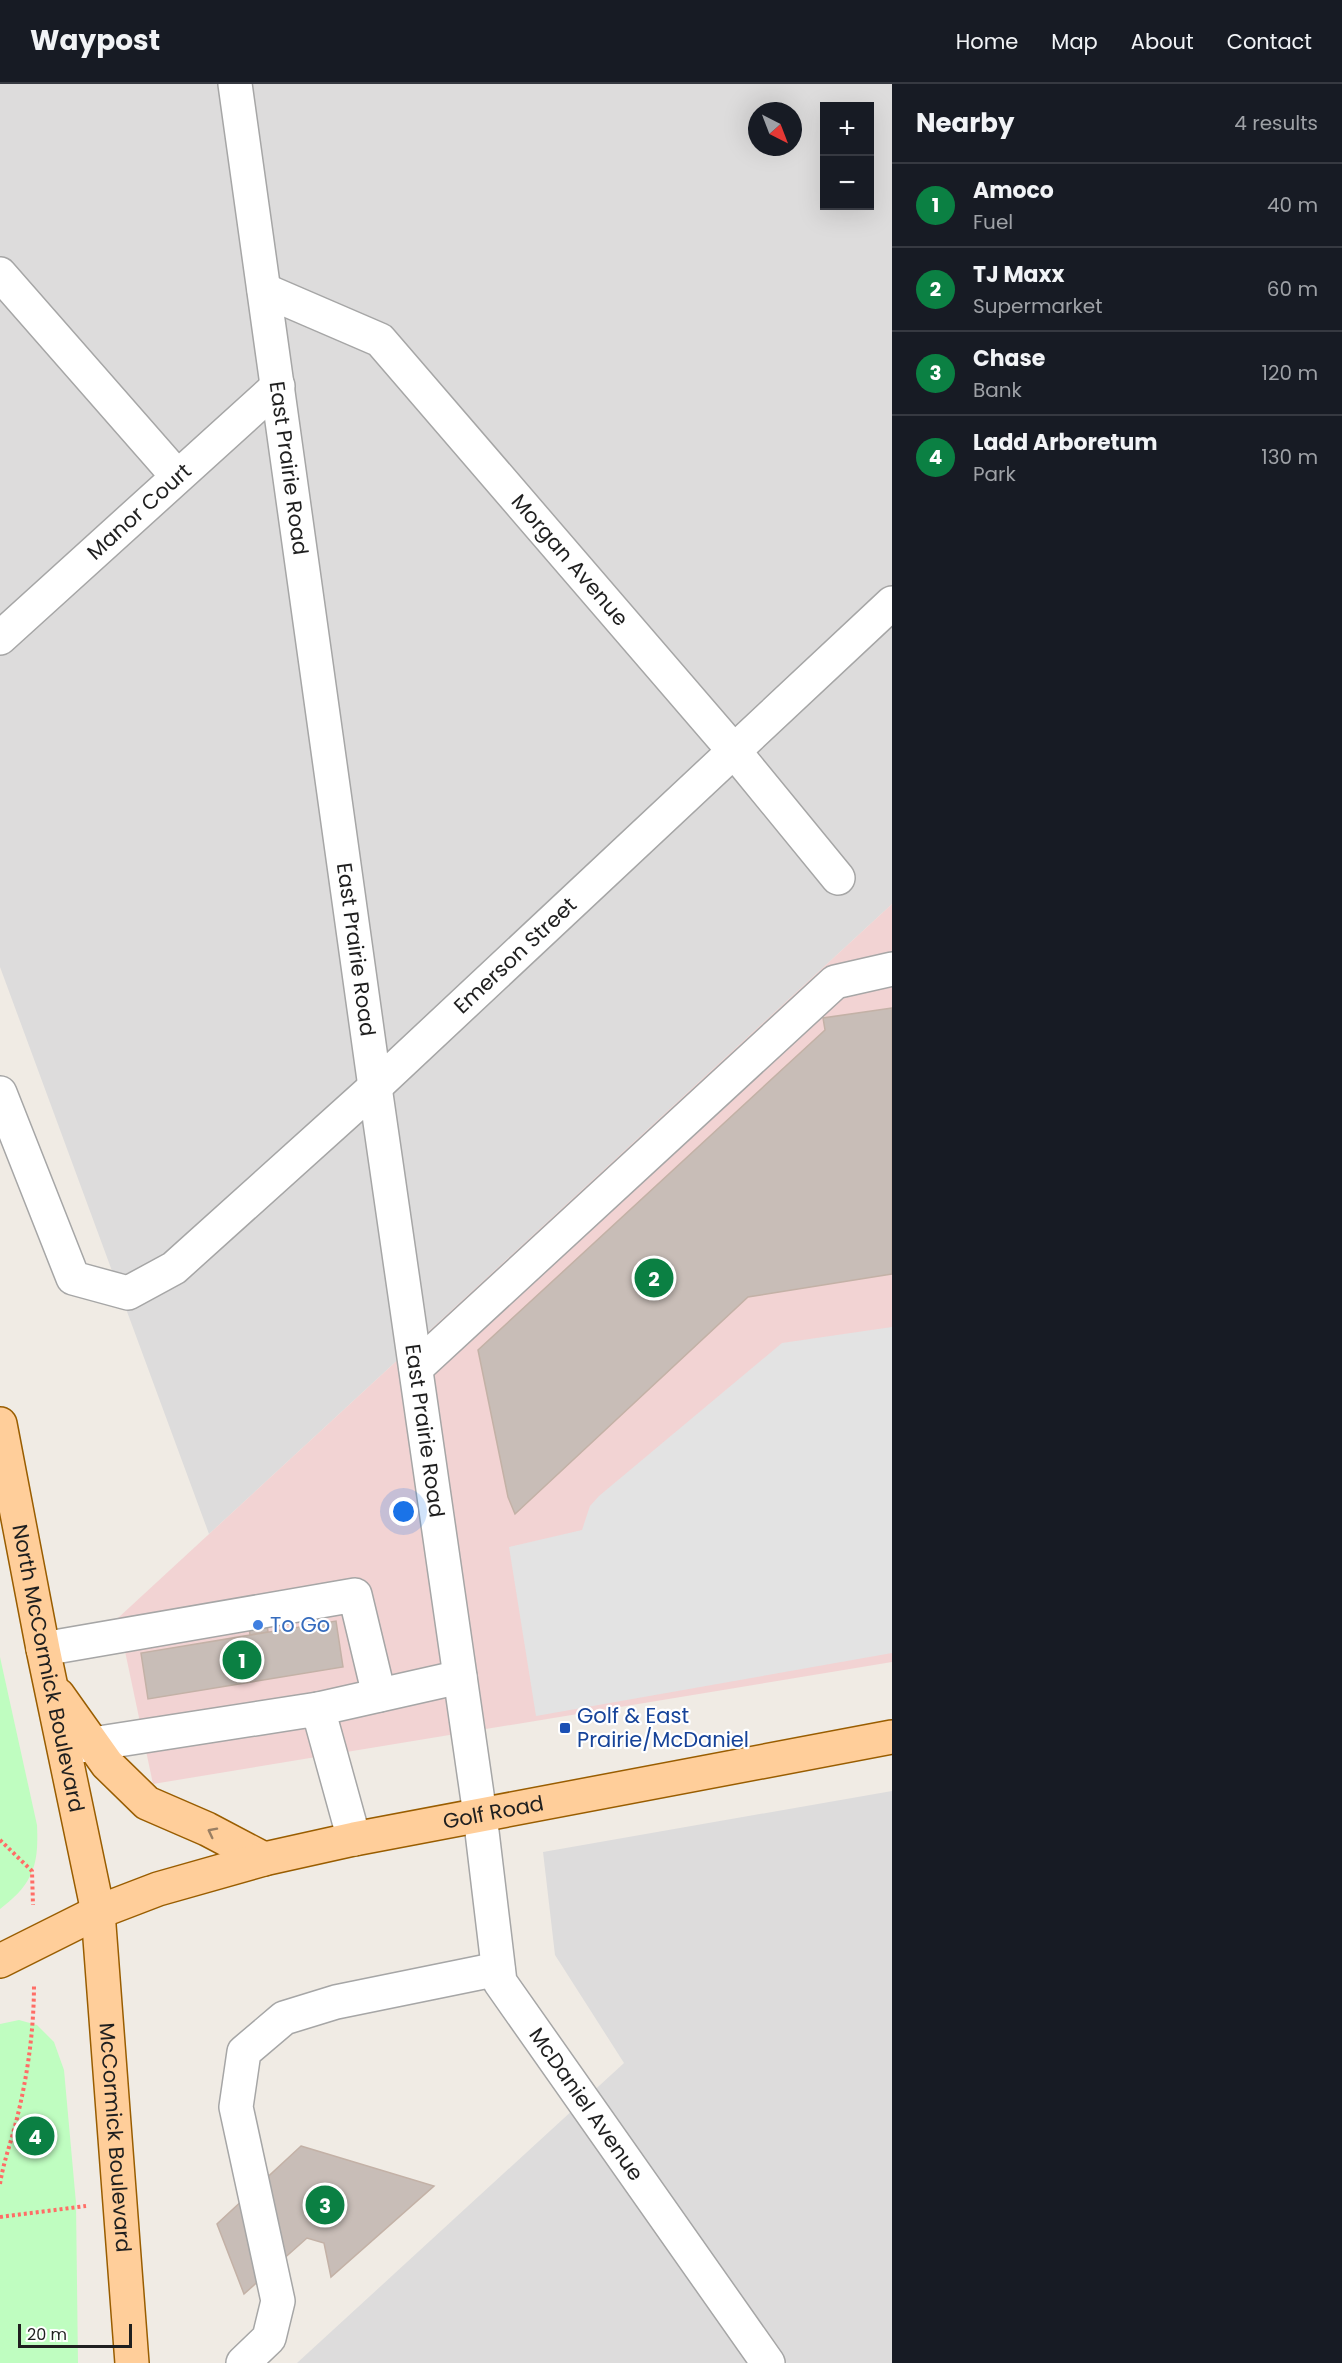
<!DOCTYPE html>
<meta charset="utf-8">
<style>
:root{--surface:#171b24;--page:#242831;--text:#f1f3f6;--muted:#9ea1a6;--line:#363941;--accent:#0b8043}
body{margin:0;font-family:Poppins,sans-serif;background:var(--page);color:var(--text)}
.controls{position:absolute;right:18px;top:18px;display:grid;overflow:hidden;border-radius:0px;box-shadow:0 6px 24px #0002}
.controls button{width:54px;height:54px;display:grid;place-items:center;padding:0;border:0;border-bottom:2px solid var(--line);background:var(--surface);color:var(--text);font:30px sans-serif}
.compass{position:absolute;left:748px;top:18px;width:54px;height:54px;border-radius:50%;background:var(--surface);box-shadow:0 6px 24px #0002;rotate:138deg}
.scale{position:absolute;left:18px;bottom:15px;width:114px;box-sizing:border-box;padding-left:6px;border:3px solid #1f1f1f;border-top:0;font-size:16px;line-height:21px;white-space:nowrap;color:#1f1f1f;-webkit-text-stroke:4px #fff;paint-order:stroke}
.you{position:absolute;left:404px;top:1428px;width:21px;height:21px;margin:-15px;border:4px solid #fff;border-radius:50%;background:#1a73e8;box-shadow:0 0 0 9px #1a73e833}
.badge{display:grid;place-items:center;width:39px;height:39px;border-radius:50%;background:var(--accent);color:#fff;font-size:20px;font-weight:700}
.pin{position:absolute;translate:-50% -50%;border:3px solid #fff;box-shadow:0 2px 6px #0006}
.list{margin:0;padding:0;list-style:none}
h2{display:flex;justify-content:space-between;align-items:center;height:78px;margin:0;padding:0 24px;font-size:26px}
h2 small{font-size:20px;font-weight:400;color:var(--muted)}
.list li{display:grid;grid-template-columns:39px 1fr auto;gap:18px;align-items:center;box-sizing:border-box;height:84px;padding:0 24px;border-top:2px solid var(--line)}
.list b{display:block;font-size:22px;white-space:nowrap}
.list p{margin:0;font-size:20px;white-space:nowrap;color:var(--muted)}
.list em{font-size:20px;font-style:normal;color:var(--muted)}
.map{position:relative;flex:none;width:892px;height:2279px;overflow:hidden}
header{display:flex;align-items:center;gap:36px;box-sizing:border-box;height:84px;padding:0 30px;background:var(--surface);border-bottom:2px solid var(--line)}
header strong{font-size:28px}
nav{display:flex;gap:33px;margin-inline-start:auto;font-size:21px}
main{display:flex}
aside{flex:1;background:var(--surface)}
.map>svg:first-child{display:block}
.residential{fill:#dddcdc;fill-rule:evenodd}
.commercial{fill:#f2d3d3}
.park{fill:#bffdc0}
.parking{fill:#e3e3e3}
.building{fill:#c8bdb7;stroke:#c3b1a6;stroke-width:1.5}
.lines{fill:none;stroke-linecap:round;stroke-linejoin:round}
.minor-casing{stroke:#a6a6a6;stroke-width:36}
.major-casing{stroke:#995d00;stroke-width:36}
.path{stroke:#ff6d66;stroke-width:4;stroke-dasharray:3 3;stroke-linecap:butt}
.minor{stroke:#fff;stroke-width:33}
.major{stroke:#ffce9a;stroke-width:33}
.oneway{stroke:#9a7f63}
.shop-dot{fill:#3f7fe0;stroke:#fff;stroke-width:2}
.transit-dot{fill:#1a4fb4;stroke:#fff;stroke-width:2}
.labels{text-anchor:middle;stroke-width:4.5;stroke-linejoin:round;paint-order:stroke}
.street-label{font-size:21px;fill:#1f1f1f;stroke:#fff}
.shop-label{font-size:21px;fill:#366cbe;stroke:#fff;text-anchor:start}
.transit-label{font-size:21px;fill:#164399;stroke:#fff;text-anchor:start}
</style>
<header>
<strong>Waypost</strong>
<nav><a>Home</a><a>Map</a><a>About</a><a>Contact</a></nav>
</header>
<main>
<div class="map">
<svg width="892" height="2279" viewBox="0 0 892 2279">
<rect width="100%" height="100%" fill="#f0ebe4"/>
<g class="residential">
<path d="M0 0H892V820L209 1450 0 883ZM824 22H870V122H824ZM757 27H793V63H757Z"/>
<path d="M892 1707V2279H297L624 1979 555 1871 543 1768Z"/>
</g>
<path class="commercial" d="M892 820V1578L153 1700 118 1534Z"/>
<g class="park">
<path d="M0 1573 37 1741C39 1781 33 1800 0 1825Z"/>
<path d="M19 1936 37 1941 54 1958 64 1986 76 2119 78 2279H0V1940Z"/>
</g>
<path class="parking" d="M892 1243V1569L536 1632 509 1463 582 1446 590 1422 599 1412 782 1259Z"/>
<g class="building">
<path d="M892 924V1190L748 1213 515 1430 508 1413 478 1266 825 946 823 934Z"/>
<path d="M266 1532 268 1548 250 1551 248 1534Z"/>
<path d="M336 1537 343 1583 148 1615 141 1569Z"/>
<path d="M301 2062 434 2102 331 2193 324 2159 307 2154 244 2210 217 2140Z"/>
</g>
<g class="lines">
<g class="minor-casing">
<g id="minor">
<path id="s1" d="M235 0 375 1003 480 1731 500 1898 768 2279"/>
<path d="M0 190 177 392"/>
<path id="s2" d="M264 206 380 256 734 667 838 794"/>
<path id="s3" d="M0 554 278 302"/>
<path id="s4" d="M0 1009 73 1194 128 1209 174 1184 375 1003 892 519"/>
<path d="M416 1284 835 898 892 885"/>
<path d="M43 1565 355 1511 379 1611"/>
<path d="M318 1625 460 1593"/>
<path d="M67 1664 318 1625 354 1755"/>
<path d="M243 2279 269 2254 278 2217 236 2023 244 1968 284 1934 336 1918 498 1885"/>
</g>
</g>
<g class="major-casing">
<g id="major">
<path id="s5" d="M0 1340 43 1565 98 1828 132 2279"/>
<path d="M58 1611 107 1680 147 1719 207 1745 264 1775"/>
<path id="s6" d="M0 1877 98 1828 158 1805 264 1775 354 1755 892 1653"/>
</g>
</g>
<g class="path">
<path d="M0 1756 32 1787 33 1821"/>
<path d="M0 2100C3 2080 10 2061 15 2042 27 1996 34 1948 34 1900"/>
<path d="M0 2133 86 2122"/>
</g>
<use href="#minor" class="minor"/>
<use href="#major" class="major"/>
</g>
<defs><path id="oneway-chevron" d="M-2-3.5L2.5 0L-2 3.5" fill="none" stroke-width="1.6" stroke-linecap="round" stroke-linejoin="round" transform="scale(1.5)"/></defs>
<use class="oneway" href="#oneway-chevron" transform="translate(212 1748) rotate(-153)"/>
<circle class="shop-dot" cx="258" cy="1541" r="6"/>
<rect class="transit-dot" x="559" y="1638" width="12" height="12" rx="3"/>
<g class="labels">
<g class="street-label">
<text dy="7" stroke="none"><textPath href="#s1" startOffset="388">East Prairie Road</textPath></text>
<text dy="7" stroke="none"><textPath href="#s3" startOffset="188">Manor Court</textPath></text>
<text dy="7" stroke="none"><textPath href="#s2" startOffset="417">Morgan Avenue</textPath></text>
<text dy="7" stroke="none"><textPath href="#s1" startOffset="874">East Prairie Road</textPath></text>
<text dy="7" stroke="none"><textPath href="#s4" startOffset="771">Emerson Street</textPath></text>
<text dy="7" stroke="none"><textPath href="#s1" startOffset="1360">East Prairie Road</textPath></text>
<text dy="7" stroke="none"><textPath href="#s5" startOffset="249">North McCormick Boulevard</textPath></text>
<text dy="7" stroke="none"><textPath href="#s6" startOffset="518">Golf Road</textPath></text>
<text dy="7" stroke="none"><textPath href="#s1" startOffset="2066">McDaniel Avenue</textPath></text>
<text dy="7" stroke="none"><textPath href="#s5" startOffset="724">McCormick Boulevard</textPath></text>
</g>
<g class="shop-label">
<text x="270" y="1548">To Go</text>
</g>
<g class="transit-label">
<text x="577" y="1639">Golf &amp; East<tspan x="577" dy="24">Prairie/McDaniel</tspan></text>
</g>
</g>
</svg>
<div class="controls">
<button>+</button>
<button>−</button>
</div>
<svg class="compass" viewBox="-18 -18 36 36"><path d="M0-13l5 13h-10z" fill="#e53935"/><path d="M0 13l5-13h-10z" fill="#9ea1a6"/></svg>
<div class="scale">20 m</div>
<div class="you"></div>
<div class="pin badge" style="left:242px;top:1576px">1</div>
<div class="pin badge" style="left:654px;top:1194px">2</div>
<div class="pin badge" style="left:325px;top:2121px">3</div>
<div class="pin badge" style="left:35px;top:2052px">4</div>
</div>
<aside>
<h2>Nearby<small>4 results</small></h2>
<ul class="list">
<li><span class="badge">1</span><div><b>Amoco</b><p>Fuel</p></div><em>40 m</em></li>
<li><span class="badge">2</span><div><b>TJ Maxx</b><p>Supermarket</p></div><em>60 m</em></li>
<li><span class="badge">3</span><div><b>Chase</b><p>Bank</p></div><em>120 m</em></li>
<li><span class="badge">4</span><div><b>Ladd Arboretum</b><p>Park</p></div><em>130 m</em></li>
</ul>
</aside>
</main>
